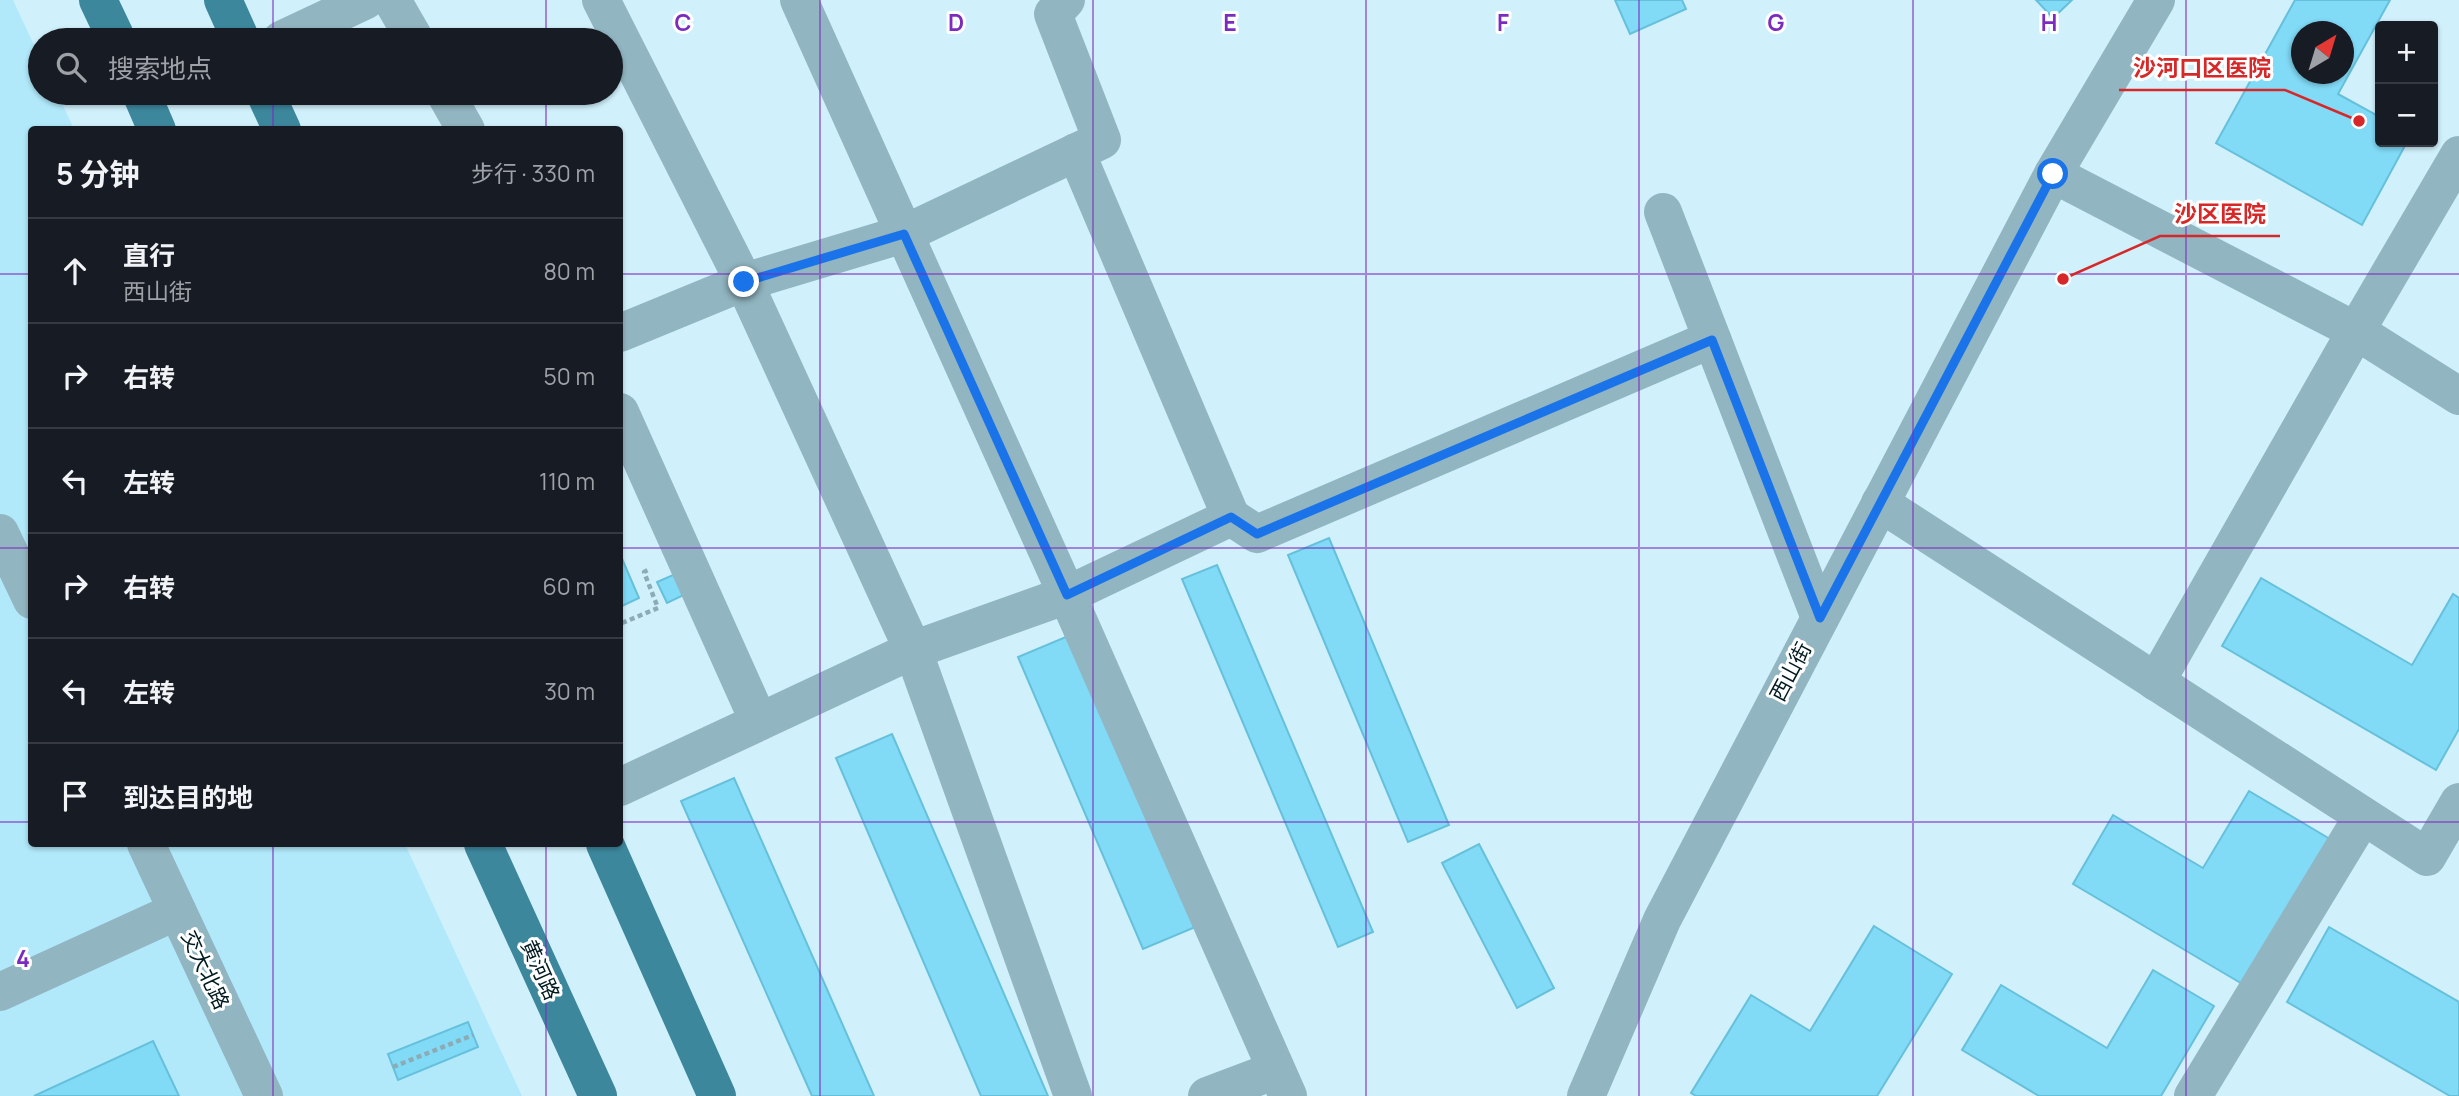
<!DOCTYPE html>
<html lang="zh">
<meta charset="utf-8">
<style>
:root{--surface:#171b24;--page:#242831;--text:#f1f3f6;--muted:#9ea1a6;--line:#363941}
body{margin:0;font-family:Manrope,"Noto Sans SC",sans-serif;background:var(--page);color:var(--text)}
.controls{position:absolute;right:21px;top:21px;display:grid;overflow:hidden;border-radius:7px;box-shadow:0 2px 5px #0004}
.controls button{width:63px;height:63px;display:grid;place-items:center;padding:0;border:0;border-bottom:2px solid var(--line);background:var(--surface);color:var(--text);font:35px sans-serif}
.compass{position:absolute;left:2291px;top:21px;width:63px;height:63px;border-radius:50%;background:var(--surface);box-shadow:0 2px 5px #0004;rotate:38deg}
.stop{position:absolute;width:21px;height:21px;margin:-16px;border:5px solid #1a73e8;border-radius:50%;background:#fff}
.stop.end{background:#1a73e8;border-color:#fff;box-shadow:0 2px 7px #0008}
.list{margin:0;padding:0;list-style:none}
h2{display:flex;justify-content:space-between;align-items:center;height:91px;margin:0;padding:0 28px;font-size:30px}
h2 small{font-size:23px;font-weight:400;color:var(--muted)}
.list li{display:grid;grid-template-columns:46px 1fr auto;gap:21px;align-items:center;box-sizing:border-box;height:105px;padding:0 28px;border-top:2px solid var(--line)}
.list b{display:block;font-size:26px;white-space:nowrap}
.list p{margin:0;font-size:23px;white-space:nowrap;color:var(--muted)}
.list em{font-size:23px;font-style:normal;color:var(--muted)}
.icon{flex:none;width:38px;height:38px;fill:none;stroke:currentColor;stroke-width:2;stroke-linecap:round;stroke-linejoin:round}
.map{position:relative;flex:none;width:2459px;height:1096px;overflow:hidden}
.search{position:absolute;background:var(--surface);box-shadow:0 2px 5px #0004;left:28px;top:28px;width:595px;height:77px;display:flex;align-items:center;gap:18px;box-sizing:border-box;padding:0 24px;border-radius:38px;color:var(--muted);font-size:26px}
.panel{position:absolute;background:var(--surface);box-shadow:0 2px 5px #0004;left:28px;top:126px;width:595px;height:721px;border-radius:7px}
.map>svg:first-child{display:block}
.built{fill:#b1e9fb}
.building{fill:#81daf6;stroke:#66c0db;stroke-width:2;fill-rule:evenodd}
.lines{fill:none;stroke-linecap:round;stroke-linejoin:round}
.path{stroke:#8cabb5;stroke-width:4.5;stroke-dasharray:5 3.5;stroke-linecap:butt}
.minor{stroke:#91b5c1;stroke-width:38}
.major{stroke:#3d879d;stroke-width:38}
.route{stroke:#1a73e8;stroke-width:9}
.grid{fill:none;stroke:#7b2cbf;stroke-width:2;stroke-opacity:0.55}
.labels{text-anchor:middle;stroke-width:6;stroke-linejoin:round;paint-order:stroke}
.street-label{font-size:21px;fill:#001a22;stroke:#fff}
.grid-label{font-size:23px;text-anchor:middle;font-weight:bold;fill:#7b2cbf;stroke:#fff;stroke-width:6;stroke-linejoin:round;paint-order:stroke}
.leader{fill:none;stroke:#d62828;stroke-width:2.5}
.callout-dot{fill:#d62828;stroke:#fff;stroke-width:2.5}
.callout-label{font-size:23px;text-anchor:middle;font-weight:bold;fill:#d62828;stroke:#fff;stroke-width:6;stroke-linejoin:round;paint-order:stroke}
</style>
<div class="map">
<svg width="2459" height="1096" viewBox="0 0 2459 1096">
<rect width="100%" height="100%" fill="#d0f1fc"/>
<path class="built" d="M0 0H13L40 58V93H57L74 129 32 130V844H405L522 1096H0Z"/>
<g class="building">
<path d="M1615 0H1682L1686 9 1630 34Z"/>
<path d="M2036 0H2072L2053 18Z"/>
<path d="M2295 0H2390L2338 94 2380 117V142H2407L2362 225 2216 143ZM2302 32H2344V74H2302Z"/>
<path d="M1329 538 1449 825 1408 842 1288 555Z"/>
<path d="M620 554 639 598 620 607Z"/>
<path d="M1217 565 1373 932 1338 947 1182 579Z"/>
<path d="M680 572 690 592 667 603 657 582Z"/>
<path d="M2261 578 2412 665 2453 594 2459 598V729L2436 770 2222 646Z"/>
<path d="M1080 631 1205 923 1143 949 1018 657Z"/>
<path d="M892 734 1048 1096H981L836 758Z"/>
<path d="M734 778 874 1096H812L681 801Z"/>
<path d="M2249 791 2330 839 2244 985 2073 884 2113 815 2203 868Z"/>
<path d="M1479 844 1554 988 1517 1008 1442 863Z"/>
<path d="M1874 926 1952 974 1877 1096H1696L1691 1093 1751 995 1810 1031Z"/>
<path d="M2329 927 2459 1002V1096H2450L2287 1002Z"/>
<path d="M2153 970 2214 1006 2161 1096H2039L1962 1050 2001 985 2107 1048Z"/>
<path d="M468 1022 478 1047 398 1080 388 1054Z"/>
<path d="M153 1041 179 1096H34Z"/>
</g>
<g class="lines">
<g class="path">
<path d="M620 617 622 623 620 625"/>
<path d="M622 623 658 608 644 572 648 570"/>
<path d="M393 1067 473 1035"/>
</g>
<g class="minor">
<path d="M392 0 415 40"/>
<path d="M601 0 744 282 913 650 1073 1096"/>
<path d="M799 0 1067 595 1288 1096"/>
<path d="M281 40 366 0"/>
<path d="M445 93 466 130"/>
<path d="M1076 152 1231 517"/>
<path d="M2053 174 2356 331 2459 155"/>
<path d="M1663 212 1820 618"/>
<path d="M620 333 744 282 904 234 1102 140 1053 14 1066 0"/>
<path d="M620 412 759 722"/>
<path d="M1880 503 2427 857 2459 802"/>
<path d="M0 533 32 600"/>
<path d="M2156 682 2356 331 2459 396"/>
<path d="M620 787 913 650 1067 595 1231 517 1257 534 1712 339"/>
<path d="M146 844 264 1096"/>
<path d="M0 992 177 911"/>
<path d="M1207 1096 1276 1070"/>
<path d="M1586 1096 1662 920 2053 174 2156 0"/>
<path d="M2193 1096 2363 816"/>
</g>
<g class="major">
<path d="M98 0 117 40"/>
<path d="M223 0 241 40"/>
<path d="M141 93 157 130"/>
<path d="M265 93 282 130"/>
<path d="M483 844 598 1096"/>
<path d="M605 844 717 1096"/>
</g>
</g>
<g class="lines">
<path class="route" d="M744 282 904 234 1067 595 1231 517 1257 534 1712 340 1820 618 2053 174"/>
</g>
<path class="grid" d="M273 0V40M546 0V40M820 0V1096M1093 0V1096M1366 0V1096M1639 0V1096M1913 0V1096M2186 0V1096M273 93V130M546 93V130M0 274H32M620 274H2459M0 548H32M620 548H2459M0 822H32M620 822H2459M273 844V1096M546 844V1096"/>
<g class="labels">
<g class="street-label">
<text transform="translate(1791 672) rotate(-62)" y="7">西山街</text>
<text transform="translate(205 970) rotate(65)" y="7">交大北路</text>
<text transform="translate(540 970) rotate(66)" y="7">黄河路</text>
</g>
</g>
<g class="grid-label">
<text x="683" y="31">C</text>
<text x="956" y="31">D</text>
<text x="1230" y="31">E</text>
<text x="1503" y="31">F</text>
<text x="1776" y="31">G</text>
<text x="2049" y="31">H</text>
<text x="23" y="967">4</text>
</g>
<path class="leader" d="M2359 121L2285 90H2119M2063 279L2160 236H2280"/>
<g class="callout-dot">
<circle cx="2359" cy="121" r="7"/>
<circle cx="2063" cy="279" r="7"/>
</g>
<g class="callout-label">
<text x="2202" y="76">沙河口区医院</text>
<text x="2220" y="222">沙区医院</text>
</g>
</svg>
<div class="controls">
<button>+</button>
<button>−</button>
</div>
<svg class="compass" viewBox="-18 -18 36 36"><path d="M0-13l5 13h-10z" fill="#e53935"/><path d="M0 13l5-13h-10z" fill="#9ea1a6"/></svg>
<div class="stop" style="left:2053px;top:174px"></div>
<div class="stop end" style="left:744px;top:282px"></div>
<div class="search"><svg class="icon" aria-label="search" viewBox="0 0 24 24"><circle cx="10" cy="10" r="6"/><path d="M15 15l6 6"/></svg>搜索地点</div>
<section class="panel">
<h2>5 分钟<small>步行 · 330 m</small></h2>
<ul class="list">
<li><svg class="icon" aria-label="ahead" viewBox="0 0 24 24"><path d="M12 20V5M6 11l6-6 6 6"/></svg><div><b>直行</b><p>西山街</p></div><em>80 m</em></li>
<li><svg class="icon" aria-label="right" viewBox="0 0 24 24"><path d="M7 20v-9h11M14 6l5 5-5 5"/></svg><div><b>右转</b></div><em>50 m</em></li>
<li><svg class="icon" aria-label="left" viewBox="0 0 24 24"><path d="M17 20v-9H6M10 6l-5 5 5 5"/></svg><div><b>左转</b></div><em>110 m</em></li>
<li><svg class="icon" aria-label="right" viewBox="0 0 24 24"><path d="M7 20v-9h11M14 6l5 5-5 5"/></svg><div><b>右转</b></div><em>60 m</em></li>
<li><svg class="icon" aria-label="left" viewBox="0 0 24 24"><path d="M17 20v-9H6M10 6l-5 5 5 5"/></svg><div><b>左转</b></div><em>30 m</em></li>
<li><svg class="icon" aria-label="arrive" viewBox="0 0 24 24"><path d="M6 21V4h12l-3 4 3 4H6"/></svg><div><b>到达目的地</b></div></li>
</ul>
</section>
</div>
